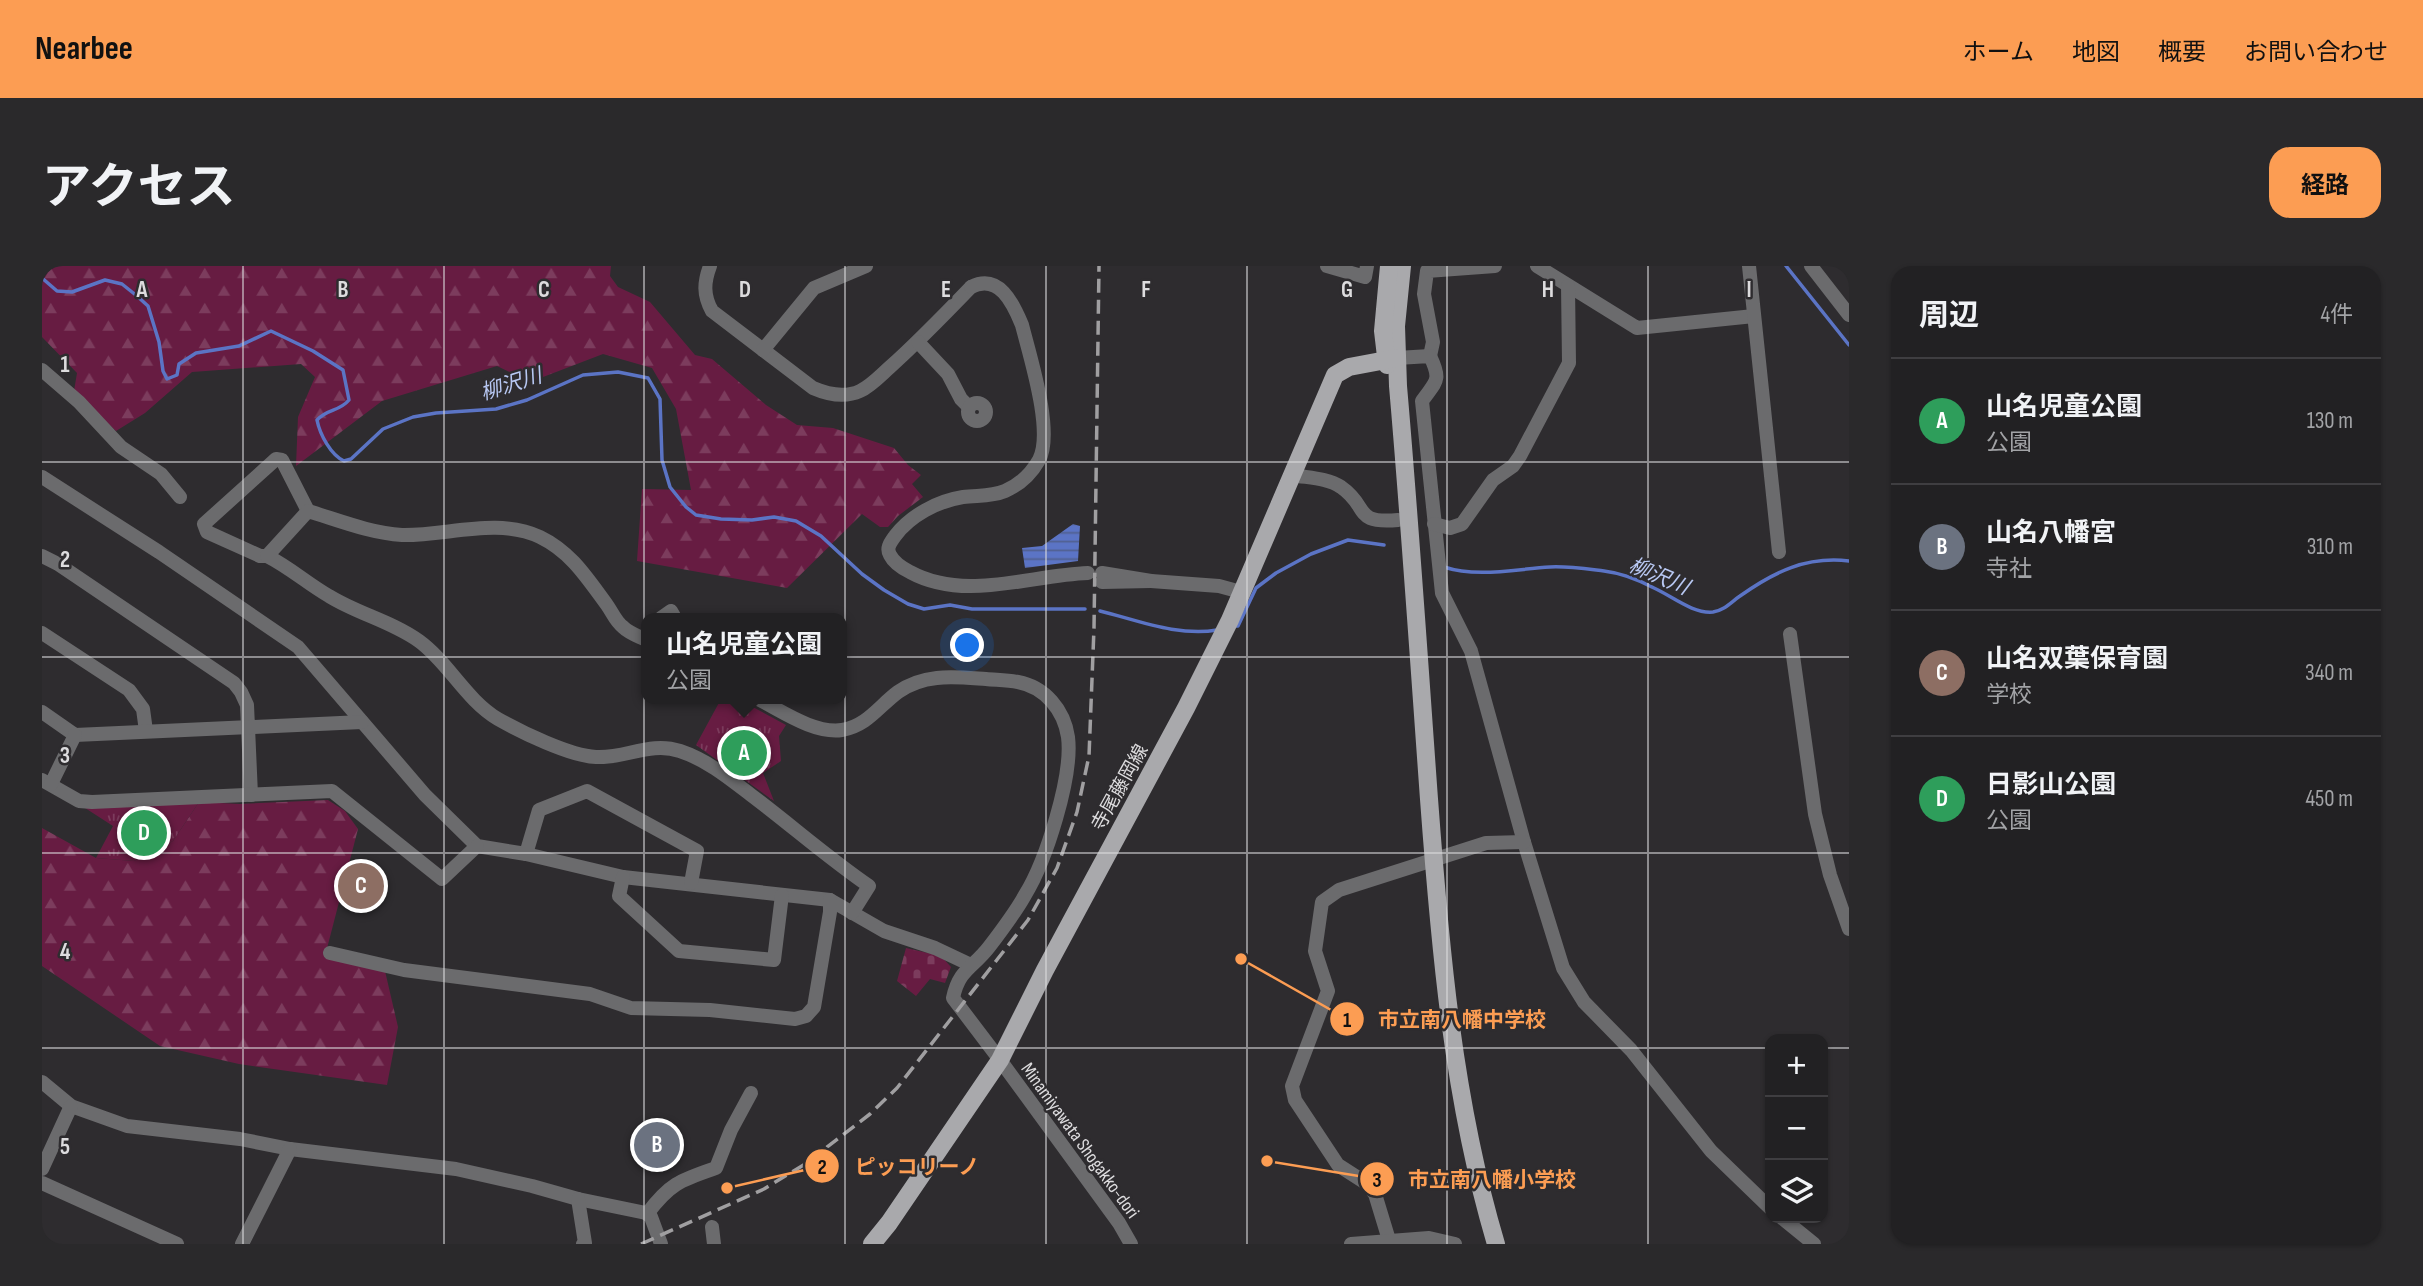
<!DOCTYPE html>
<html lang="ja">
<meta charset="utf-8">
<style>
:root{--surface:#222123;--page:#2a292b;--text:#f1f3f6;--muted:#a2a3a6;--line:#3f3e41;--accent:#fc9d53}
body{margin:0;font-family:"Sofia Sans Condensed","Noto Sans JP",sans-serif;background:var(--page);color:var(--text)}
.controls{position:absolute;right:21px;bottom:21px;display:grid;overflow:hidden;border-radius:14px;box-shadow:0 2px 5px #0004}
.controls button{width:63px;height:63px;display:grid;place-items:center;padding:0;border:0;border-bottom:2px solid var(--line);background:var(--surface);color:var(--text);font:35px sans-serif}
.you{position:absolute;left:926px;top:380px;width:24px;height:24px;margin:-18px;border:5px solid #fff;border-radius:50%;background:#1a73e8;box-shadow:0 0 0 10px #1a73e833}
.badge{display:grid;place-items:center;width:46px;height:46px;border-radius:50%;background:var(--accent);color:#fff;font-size:23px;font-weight:700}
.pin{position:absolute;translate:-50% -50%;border:4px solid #fff;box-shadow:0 2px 7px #0006}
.popup{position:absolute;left:599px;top:347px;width:206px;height:91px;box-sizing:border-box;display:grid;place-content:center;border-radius:14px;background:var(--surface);filter:drop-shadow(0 2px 5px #0005);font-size:23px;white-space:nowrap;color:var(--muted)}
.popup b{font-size:26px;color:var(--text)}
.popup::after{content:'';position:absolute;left:50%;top:100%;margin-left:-14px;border:14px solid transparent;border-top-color:var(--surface)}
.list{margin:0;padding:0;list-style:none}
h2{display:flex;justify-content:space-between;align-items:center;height:91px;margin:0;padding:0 28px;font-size:30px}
h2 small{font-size:23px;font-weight:400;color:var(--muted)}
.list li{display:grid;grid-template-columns:46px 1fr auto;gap:21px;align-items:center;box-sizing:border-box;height:126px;padding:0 28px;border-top:2px solid var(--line)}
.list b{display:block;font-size:26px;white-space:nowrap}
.list p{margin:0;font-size:23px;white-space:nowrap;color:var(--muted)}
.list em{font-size:23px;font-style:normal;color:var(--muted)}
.icon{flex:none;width:38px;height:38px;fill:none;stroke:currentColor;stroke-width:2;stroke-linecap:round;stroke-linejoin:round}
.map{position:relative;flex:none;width:1807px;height:978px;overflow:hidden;border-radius:21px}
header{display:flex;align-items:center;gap:42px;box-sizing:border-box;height:98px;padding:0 35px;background:var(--accent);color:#111}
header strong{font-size:33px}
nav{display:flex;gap:38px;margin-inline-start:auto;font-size:24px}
.intro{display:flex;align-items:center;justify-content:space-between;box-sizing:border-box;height:168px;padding:0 42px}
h1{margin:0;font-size:49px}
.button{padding:18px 32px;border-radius:21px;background:var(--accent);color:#111;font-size:24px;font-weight:700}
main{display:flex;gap:42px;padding:0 42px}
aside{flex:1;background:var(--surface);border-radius:21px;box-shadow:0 2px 5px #0004}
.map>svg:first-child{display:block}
.forest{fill:url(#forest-firs)}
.cemetery{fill:url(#cemetery-stones)}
.park{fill:url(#park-tufts)}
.water{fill:url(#water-rules)}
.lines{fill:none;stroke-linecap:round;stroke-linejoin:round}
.stream{stroke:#5b74c5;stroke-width:3.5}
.minor{stroke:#6b6b6d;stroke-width:14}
.tertiary{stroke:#6b6b6d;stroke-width:14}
.primary{stroke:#a9a9ac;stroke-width:18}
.rail{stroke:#a09fa1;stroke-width:3.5;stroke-dasharray:14 7;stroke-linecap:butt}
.grid{fill:none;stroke:#dddcde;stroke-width:2;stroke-opacity:0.55}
.labels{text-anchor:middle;stroke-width:5;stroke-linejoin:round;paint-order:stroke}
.street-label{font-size:19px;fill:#dddcde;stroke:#2e2c2f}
.water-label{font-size:21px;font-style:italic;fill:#b8c8f3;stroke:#2e2c2f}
.grid-label{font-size:23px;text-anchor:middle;font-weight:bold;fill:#dddcde;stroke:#2e2c2f;stroke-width:5;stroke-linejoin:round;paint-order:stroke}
.leader{fill:none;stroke:#fc9d53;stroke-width:2.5}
.callout-dot{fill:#fc9d53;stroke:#2e2c2f;stroke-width:2.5}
.mark-label{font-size:21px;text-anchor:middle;font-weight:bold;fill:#111}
.callout-label{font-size:21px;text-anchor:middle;font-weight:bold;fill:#fc9d53;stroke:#2e2c2f;stroke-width:5;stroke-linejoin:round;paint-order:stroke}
</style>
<header>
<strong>Nearbee</strong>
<nav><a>ホーム</a><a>地図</a><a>概要</a><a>お問い合わせ</a></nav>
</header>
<div class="intro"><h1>アクセス</h1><a class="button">経路</a></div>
<main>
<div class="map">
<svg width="1807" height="978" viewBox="0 0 1807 978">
<defs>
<pattern id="forest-firs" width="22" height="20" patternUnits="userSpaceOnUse" patternTransform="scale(1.75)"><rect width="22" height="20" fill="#671c42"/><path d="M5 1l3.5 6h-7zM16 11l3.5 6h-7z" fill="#7c3c5d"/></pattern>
<pattern id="cemetery-stones" width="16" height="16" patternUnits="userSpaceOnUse" patternTransform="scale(1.75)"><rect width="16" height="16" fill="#671c42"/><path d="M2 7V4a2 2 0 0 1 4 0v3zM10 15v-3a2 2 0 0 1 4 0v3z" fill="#7c3c5d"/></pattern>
<pattern id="park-tufts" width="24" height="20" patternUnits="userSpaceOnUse" patternTransform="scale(1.75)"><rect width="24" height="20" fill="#671c42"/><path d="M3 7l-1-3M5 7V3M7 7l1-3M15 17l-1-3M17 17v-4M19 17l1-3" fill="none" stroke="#7c3c5d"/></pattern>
<pattern id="water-rules" width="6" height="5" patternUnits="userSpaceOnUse" patternTransform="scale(1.75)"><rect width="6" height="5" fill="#5b74c5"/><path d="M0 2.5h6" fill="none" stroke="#516091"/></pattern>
</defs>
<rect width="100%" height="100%" fill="#2e2c2f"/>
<g class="forest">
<path d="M0 0H569L568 10 576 21 608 36 653 89 670 93 724 139 755 159 791 162 852 182 866 199 879 209 870 218 881 231 856 250 846 261H838L820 248 745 322 595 295 600 223 649 224 634 143 610 102 561 88 488 116 455 100 340 135 254 200 256 151 273 111 259 98 150 106 103 147 74 165 32 125 35 107 0 71Z"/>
<path d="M286 534 303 545 316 563 283 690 343 705 356 761 345 819 197 798 118 780 0 700V562L54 592 92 595 131 575 157 536 198 538Z"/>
</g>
<path class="cemetery" d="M864 682 899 690 909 701 903 717 888 713 874 730 855 715Z"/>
<g class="park">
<path d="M679 433H696L744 459 737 470 739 495 721 507 732 535 654 479Z"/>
<path d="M157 536 131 575 92 595 54 592 71 560 40 540Z"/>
</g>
<path class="water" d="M1031 258 1038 260 1036 295 983 302 980 282 1000 280Z"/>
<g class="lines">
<g class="stream">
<path d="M1744 0 1807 79"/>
<path d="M0 12 15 25 30 26 63 14 80 18 95 30 106 40 117 76 121 105 125 113 135 109 137 98 154 87 197 80 229 65 271 85 301 104 307 134C297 146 286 142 275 154 278 169 289 189 302 195L309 193 341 163 371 151 394 147 454 143 485 134 541 109 576 106 606 112 618 133 620 194 628 221 644 241 654 249 679 253 710 254 732 251 754 255 779 270 820 308 842 324 866 338 882 343 908 339 930 343H1043"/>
<path d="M1402 301C1435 312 1474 303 1508 301 1525 300 1545 303 1562 305 1579 307 1597 314 1612 322 1630 330 1651 348 1671 346 1683 344 1689 336 1698 330 1732 306 1764 290 1807 295"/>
<path d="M1058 345C1095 354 1137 371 1175 364"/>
<path d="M1193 360H1196L1214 322 1234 307 1269 288 1306 274 1342 279"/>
</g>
<g class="minor">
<path d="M668 0C662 16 661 29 670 45L771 122C785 128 803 132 818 125 829 120 839 109 848 101 876 76 903 48 929 21"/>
<path d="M1285 0 1323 11 1325 0"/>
<path d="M1495 0 1595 62 1712 50"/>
<path d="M1707 0 1737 286"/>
<path d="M1769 0 1807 49"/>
<path d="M876 76 906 108 919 133 927 141"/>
<path d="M721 84 772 22 824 0"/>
<path d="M1388 90 1391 76 1382 28 1385 5 1453 0"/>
<path d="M1355 92 1388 90C1400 115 1394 115 1380 135L1400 327 1429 385 1482 576 1521 702 1542 736 1589 784 1669 885 1728 942"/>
<path d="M0 104 37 136 79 181 119 208 138 231"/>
<circle cx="935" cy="146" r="9"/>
<path d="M1251 209C1267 212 1285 212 1299 221 1328 241 1310 258 1356 254"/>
<path d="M0 211 117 286 256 381 383 529 435 580 484 588 581 611 788 634 842 665 893 682 929 699"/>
<path d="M1392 258 1408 262 1420 258 1451 214 1471 200 1478 190 1527 97 1526 20"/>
<path d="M0 290 16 298 192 417 199 426 205 439 209 529"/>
<path d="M225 290H218L165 266 162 258 234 193 240 194 266 245"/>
<path d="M619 352 629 345 633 352"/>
<path d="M0 367 87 424 101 443 104 465"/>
<path d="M1748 368 1773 548 1788 609 1807 663"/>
<path d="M604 374C596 370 587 367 581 361 574 356 570 346 565 339 545 312 529 286 498 271 455 251 405 270 360 269 328 267 296 254 266 245L225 290C247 301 266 318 287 330 316 348 349 355 377 375 406 396 424 434 456 453 479 466 528 490 554 491 583 493 608 475 638 485 665 494 687 512 709 529 749 559 786 592 827 620L810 647"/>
<path d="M716 433C740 445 772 468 800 464 825 460 837 440 856 426 883 407 913 411 944 413 954 414 965 414 976 416 1003 421 1022 444 1026 471 1031 510 1004 595 983 629 973 647 960 664 947 681 931 702 917 703 911 732L958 794"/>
<path d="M0 446 33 469 320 456"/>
<path d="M0 514 37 535 50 536 290 525 400 613 435 580"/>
<path d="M9 518 33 469"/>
<path d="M484 588 497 544 545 525 655 585 649 617"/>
<path d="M581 611 577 630 637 685 732 694 740 629"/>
<path d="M288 687 362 704 548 728 589 742 668 744 753 753 764 750 772 741 788 646V634"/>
<path d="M0 816 29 840 85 860 198 873 248 883 414 903 490 920 536 933 604 947 609 951 619 978"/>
<path d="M0 903 29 840"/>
<path d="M0 917 135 978"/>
<path d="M536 933 543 977 541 978"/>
<path d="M605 948C628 917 639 914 674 902L689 864 709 827"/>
<path d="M1740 952 1772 978"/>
<path d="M670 961 672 978"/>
<path d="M1347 974 1333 928 1324 917 1296 899 1253 834 1250 820 1286 725 1273 685 1280 636 1297 624 1444 577 1482 576"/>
<path d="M200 978 248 883"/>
<path d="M1309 978 1387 972 1413 978"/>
</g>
<g class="tertiary">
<path d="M929 21C957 7 971 37 980 59 988 91 1012 166 997 194 989 208 977 219 963 225 949 231 935 229 921 231 895 235 868 250 853 270 848 277 844 282 848 289 852 297 860 302 868 306 923 336 988 309 1046 307"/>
<path d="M1060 307 1109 315 1060 316"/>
<path d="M1109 315 1177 320 1199 326"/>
<path d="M958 794 1077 957 1089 978"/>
</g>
<g class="primary">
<path d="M1360 0 1354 60 1356 120C1368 258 1377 395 1387 533 1398 682 1411 834 1454 978"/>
<path d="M1345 99 1341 65 1347 0"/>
<path d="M830 978 847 957 958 794 1003 704 1144 442 1188 354 1293 109 1307 101 1355 92"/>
</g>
<path class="rail" d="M599 978 722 923 763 898 828 848 855 822 986 654 1015 602 1035 546 1047 490 1052 362 1057 0"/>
</g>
<path class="grid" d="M201 0V978M402 0V978M602 0V978M803 0V978M1004 0V978M1205 0V978M1405 0V978M1606 0V978M0 196H1807M0 391H1807M0 587H1807M0 782H1728M1781 782H1807"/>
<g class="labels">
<g class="street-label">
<text transform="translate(1077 521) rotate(-61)" y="7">寺尾藤岡線</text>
<text transform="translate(1039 874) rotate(54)" y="7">Minamiyawata Shogakko-dori</text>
</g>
<g class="water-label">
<text transform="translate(469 118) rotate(-17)" y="7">柳沢川</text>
<text transform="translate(1617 310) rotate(23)" y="7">柳沢川</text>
</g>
</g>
<g class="grid-label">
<text x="100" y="31">A</text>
<text x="301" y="31">B</text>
<text x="502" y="31">C</text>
<text x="703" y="31">D</text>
<text x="904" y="31">E</text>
<text x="1104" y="31">F</text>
<text x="1305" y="31">G</text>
<text x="1506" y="31">H</text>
<text x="1707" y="31">I</text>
<text x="23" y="106">1</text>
<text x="23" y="301">2</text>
<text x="23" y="497">3</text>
<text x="23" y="693">4</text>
<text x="23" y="888">5</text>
</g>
<path class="leader" d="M1199 693L1305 753M685 922L780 900M1225 895L1335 913"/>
<g class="callout-dot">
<circle cx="1199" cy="693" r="7"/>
<circle cx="685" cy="922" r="7"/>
<circle cx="1225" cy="895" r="7"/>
<circle cx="1305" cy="753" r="18"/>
<circle cx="780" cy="900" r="18"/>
<circle cx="1335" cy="913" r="18"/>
</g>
<g class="mark-label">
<text x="1305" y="761">1</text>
<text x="780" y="908">2</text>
<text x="1335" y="921">3</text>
</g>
<g class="callout-label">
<text x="1420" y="761">市立南八幡中学校</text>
<text x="875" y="908">ピッコリーノ</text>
<text x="1450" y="921">市立南八幡小学校</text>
</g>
</svg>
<div class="controls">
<button>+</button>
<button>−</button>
<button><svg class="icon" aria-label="layers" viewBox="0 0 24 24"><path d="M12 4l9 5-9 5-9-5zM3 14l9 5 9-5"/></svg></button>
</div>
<div class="you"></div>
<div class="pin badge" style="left:702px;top:487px;background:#2e9e5b">A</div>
<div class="popup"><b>山名児童公園</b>公園</div>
<div class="pin badge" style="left:615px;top:879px;background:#6b7280">B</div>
<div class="pin badge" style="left:319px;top:620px;background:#8d6e63">C</div>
<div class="pin badge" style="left:102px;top:567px;background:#2e9e5b">D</div>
</div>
<aside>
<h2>周辺<small>4件</small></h2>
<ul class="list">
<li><span class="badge" style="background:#2e9e5b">A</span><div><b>山名児童公園</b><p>公園</p></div><em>130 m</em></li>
<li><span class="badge" style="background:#6b7280">B</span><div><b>山名八幡宮</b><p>寺社</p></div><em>310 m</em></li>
<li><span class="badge" style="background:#8d6e63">C</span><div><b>山名双葉保育園</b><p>学校</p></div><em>340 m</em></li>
<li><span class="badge" style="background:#2e9e5b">D</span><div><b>日影山公園</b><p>公園</p></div><em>450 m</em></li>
</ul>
</aside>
</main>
